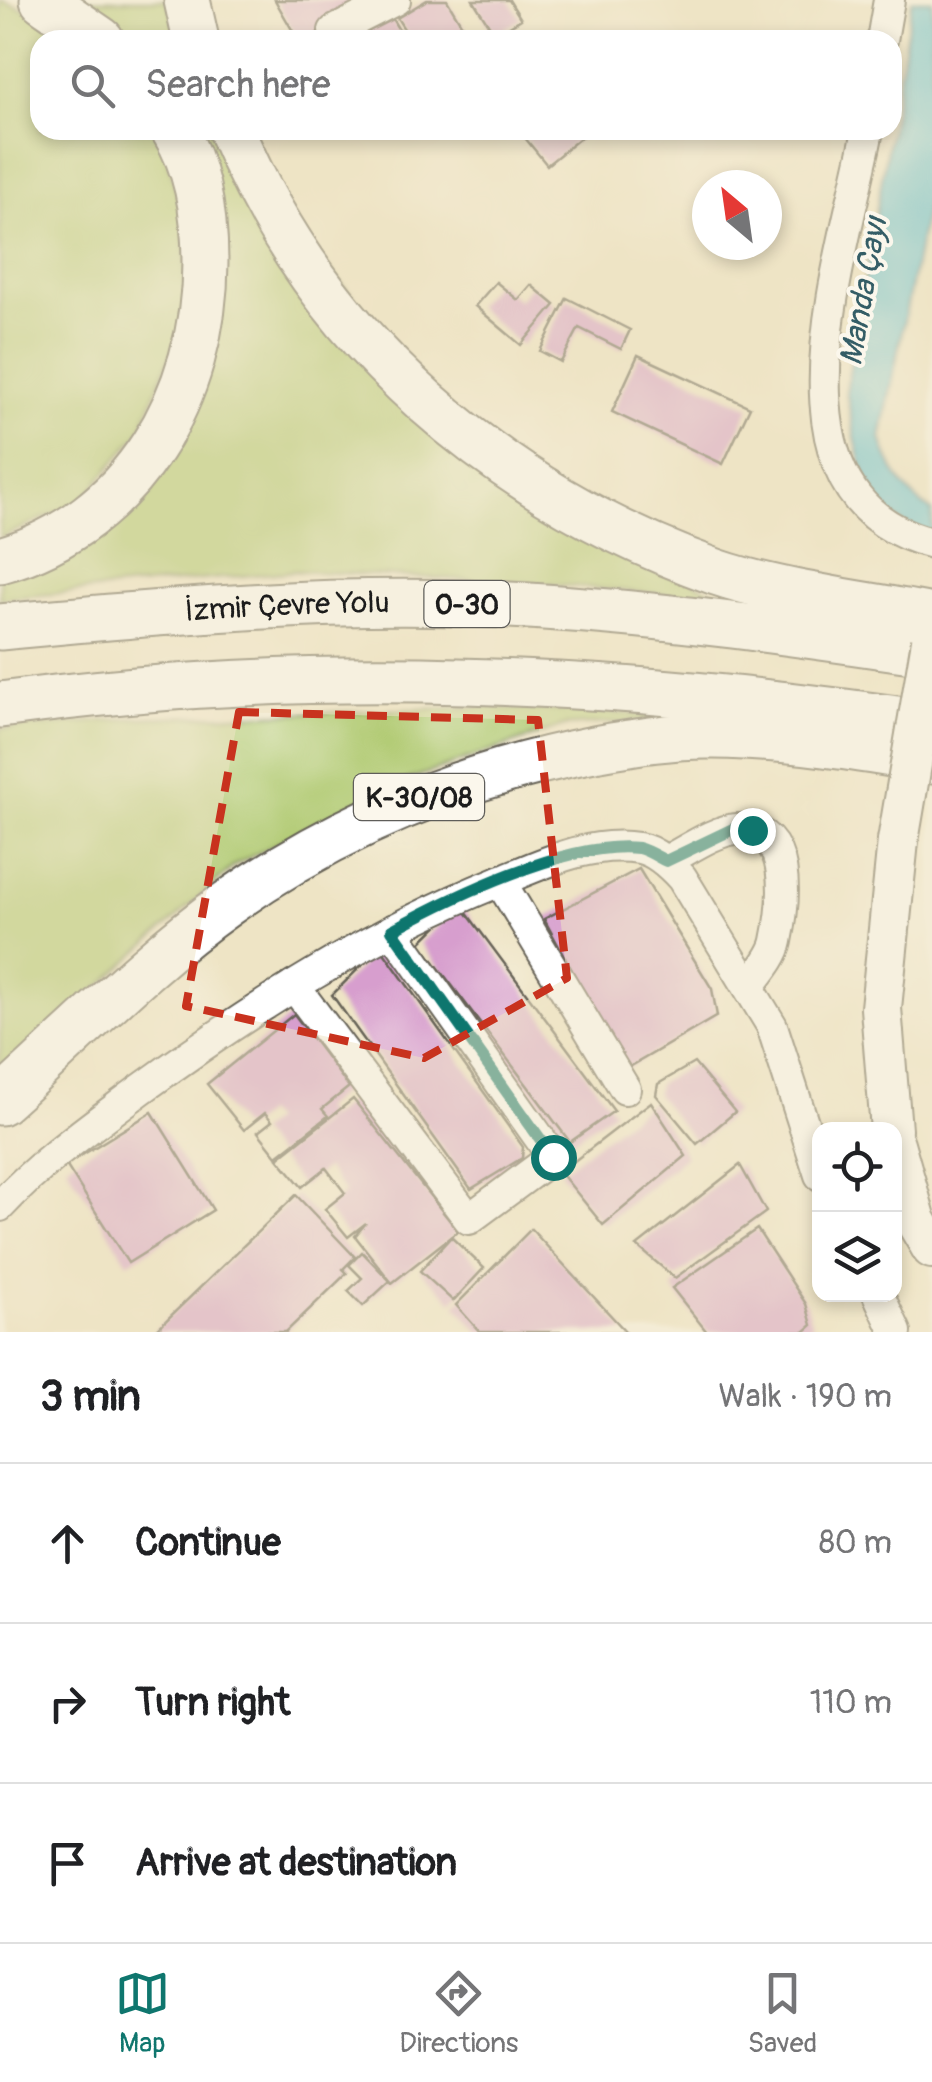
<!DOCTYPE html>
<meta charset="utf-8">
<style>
:root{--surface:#fff;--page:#f6f6f6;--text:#202124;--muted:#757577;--line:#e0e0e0;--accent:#0f766e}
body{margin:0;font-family:Pangolin,sans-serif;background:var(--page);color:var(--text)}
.controls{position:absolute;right:30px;bottom:30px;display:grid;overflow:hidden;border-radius:20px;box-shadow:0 5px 15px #0003}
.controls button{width:90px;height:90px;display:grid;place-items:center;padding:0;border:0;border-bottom:2px solid var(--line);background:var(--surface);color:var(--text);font:50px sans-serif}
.compass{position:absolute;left:692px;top:170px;width:90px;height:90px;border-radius:50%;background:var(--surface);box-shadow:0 5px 15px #0003;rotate:331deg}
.stop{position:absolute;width:30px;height:30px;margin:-22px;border:8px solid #0f766e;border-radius:50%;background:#fff}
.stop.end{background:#0f766e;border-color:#fff;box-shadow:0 2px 10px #0008}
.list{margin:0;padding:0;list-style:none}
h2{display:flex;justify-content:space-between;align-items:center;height:130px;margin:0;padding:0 40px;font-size:42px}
h2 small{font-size:32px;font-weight:400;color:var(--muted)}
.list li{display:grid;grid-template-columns:65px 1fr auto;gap:30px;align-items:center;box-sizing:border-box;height:160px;padding:0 40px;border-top:2px solid var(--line)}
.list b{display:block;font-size:38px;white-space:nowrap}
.list em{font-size:32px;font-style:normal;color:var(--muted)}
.icon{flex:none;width:55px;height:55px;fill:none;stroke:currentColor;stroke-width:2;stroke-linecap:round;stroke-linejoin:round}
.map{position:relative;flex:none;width:932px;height:1332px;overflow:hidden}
.search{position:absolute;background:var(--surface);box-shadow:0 5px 15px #0003;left:30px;right:30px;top:30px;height:110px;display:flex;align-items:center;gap:25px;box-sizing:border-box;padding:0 35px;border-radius:30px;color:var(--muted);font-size:38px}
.sheet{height:610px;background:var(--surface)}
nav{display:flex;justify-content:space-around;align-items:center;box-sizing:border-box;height:140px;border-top:2px solid var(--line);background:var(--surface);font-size:28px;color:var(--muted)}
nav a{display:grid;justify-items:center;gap:5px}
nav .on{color:var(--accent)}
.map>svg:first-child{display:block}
.green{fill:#afc96f;stroke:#667246;stroke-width:2.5}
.water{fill:#57bed5;stroke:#3a6d78;stroke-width:2.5}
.building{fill:#d79ece}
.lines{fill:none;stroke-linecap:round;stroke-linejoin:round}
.minor-casing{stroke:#666257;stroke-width:34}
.major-casing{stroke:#666257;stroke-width:44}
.highway-casing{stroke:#666257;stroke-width:49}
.minor{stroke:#fff;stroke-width:30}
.major{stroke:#fff;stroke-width:40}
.highway{stroke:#fff;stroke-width:45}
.major-bridge-casing{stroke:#666257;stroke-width:44;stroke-linecap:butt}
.major-bridge{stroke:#fff;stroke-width:40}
.route{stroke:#0f766e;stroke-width:12}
.marked{fill:none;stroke:#c8321e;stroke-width:8;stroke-dasharray:20 12;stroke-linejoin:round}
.labels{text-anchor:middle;stroke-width:8;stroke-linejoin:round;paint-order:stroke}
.shield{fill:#fbf7ec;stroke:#5f5e5a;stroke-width:2.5}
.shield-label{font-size:28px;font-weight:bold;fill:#1c1c1c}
.street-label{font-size:30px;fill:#1c1c1c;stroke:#fbf7ec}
.water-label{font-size:32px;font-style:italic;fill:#345d66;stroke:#fbf7ec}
</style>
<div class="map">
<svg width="932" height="1332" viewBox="0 0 932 1332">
<rect width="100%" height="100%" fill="#fbf7ec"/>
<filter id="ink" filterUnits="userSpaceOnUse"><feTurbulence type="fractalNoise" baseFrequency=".01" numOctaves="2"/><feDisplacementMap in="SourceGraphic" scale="20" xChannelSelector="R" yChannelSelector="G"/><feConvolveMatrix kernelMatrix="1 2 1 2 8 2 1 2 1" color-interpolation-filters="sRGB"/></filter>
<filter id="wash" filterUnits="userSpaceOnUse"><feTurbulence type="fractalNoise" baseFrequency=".0048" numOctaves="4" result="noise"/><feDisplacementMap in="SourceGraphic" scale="40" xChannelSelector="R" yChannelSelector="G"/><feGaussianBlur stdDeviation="2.25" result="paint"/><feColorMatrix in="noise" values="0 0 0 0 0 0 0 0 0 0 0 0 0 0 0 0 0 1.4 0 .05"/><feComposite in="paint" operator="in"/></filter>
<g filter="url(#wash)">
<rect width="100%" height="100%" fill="#eee4c5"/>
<g class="green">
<path d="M0 0 59 22 80 40H40V130H155L163 142 186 227 184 322 140 432 81 502 0 538Z"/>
<path d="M72 0H167L179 40H124L109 23Z"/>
<path d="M185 130H213L514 490 729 600 546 584 297 571 0 599V576L185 430Z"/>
<path d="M480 707 700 717 564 726 387 787 235 865 0 1076V729L138 718Z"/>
</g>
<path class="water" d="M912 0H932V178L881 438C891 470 904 493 932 511V535C862 519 858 451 846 391Z"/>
<g id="blocks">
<g class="building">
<path d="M275 0H377L305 40H298Z"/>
<path d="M427 0H447L471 40H411L397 18Z"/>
<path d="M473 0H509L521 19 495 35Z"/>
<path d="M388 12 405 40H342Z"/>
<path d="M534 130H590L547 165 525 138Z"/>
<path d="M496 282 518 300 531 285 555 305 521 345 475 306Z"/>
<path d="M567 298 630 330 621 349 579 328 561 362 540 351Z"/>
<path d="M638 355 750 407 723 464 612 412Z"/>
<path d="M639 869 712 989 717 1016 626 1069 544 919Z"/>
<path d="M460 904 614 1111 570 1142 420 943Z"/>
<path d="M380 947 523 1147 522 1158 471 1189 332 995Z"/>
<path d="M294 1014 349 1087 322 1109 328 1116 277 1156 258 1132 272 1121 265 1113 244 1130 207 1084Z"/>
<path d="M694 1063 735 1112 697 1144 656 1095 658 1084Z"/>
<path d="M353 1099 458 1231 392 1283 355 1236 366 1223 348 1237 325 1209 345 1193 326 1168 302 1187 278 1158Z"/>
<path d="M651 1102 686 1156 603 1225 560 1172Z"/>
<path d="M152 1112 213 1210 128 1263 66 1165Z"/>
<path d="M740 1165 766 1212 675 1278 637 1246Z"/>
<path d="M296 1195 355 1257 343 1269 347 1273 286 1332H154Z"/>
<path d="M531 1229 626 1332H480L456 1305Z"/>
<path d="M757 1229 806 1304 812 1325 804 1332H707L672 1288Z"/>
<path d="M451 1237 484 1268 453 1301 420 1271Z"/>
<path d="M362 1252 390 1281 363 1306 348 1291 362 1278 349 1265Z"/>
</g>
</g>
</g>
<g filter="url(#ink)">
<use href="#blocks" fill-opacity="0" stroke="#666257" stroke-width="2.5"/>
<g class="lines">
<g class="minor-casing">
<g id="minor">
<path d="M334 31 395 0"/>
<path d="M882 40 889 0"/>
<path d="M868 130C845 254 755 499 932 543"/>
<path d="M666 861C686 851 715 830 737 829 794 826 785 903 777 941 774 957 758 974 749 987"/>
<path d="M500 881 625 1089"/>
<path d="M294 986 469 1219 553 1157 392 930"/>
<path d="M0 1206C42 1161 91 1127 140 1090 253 1008 370 933 500 881 544 863 591 840 639 848 656 851 671 866 682 878L772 1026 820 1175"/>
<path d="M878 1294 896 1332"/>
</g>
</g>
<g class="major-casing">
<g id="major">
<path d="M891 1130 881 1008 898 841"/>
<path d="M894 1144 916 1221 932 1248"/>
</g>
</g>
<g class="highway-casing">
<g id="highway">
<path d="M43 0 101 40"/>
<path d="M187 0 196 40"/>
<path d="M231 130C320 343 500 495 716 572 777 593 867 604 932 617"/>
<path d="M0 560C133 523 205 394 205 262 205 218 198 168 174 130"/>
<path id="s1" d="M0 627C168 611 339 596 509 605 651 612 791 632 932 653"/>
<path d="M0 705C311 662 622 678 932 724"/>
<path d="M0 1102C74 1036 146 961 228 903 340 824 460 775 594 749 633 742 675 735 714 736 788 737 859 748 932 761"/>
</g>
</g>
<use href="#minor" class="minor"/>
<use href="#major" class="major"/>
<use href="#highway" class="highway"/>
<g class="major-bridge-casing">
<path id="major-bridge" d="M898 841 932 641"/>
</g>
<use href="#major-bridge" class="major-bridge"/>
</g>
</g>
<g class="lines" filter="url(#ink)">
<path class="route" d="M553 1157 392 930C452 897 569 840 638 848 647 850 658 857 666 861L733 829 752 830"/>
</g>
<path d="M0 0H932V1332H0ZM239 712 538 720 567 978 424 1058 186 1006Z" fill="#eee4c5" fill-opacity=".55" fill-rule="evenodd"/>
<path class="marked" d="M239 712 538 720 567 978 424 1058 186 1006Z"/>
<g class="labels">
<g class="shield">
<rect x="424.5" y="581" width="85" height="46" rx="8"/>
<rect x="354" y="774" width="130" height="46" rx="8"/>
</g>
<g class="shield-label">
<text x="467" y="614">O-30</text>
<text x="419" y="807">K-30/08</text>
</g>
<g class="street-label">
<text dy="10" stroke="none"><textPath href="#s1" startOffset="288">İzmir Çevre Yolu</textPath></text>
</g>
<g class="water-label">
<text transform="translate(863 291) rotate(-80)" y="11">Manda Çayı</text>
</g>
</g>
</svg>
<div class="controls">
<button><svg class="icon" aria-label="locate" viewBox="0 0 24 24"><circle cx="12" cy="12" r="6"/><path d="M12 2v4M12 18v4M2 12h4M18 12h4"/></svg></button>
<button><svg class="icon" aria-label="layers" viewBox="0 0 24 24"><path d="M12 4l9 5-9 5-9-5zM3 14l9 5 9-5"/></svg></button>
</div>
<svg class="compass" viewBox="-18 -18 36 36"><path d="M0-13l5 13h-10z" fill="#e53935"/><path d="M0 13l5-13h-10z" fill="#757577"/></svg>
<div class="stop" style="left:553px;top:1157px"></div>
<div class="stop end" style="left:752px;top:830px"></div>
<div class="search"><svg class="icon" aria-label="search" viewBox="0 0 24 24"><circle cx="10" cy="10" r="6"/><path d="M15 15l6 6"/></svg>Search here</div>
</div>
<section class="sheet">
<h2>3 min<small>Walk · 190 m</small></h2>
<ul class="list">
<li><svg class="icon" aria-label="ahead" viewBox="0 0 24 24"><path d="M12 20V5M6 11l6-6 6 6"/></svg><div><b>Continue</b></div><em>80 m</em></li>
<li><svg class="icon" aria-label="right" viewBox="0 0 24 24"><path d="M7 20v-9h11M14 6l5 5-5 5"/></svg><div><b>Turn right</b></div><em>110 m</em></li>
<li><svg class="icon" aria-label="arrive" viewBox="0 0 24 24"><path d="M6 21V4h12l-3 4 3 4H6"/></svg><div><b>Arrive at destination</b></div></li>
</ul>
</section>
<nav>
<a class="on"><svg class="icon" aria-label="map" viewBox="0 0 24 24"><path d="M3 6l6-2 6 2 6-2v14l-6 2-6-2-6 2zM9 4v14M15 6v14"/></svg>Map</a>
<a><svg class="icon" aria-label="directions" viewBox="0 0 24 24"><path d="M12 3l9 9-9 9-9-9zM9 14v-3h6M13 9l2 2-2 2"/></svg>Directions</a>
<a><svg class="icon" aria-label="saved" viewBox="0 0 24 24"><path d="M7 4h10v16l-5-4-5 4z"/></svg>Saved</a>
</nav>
